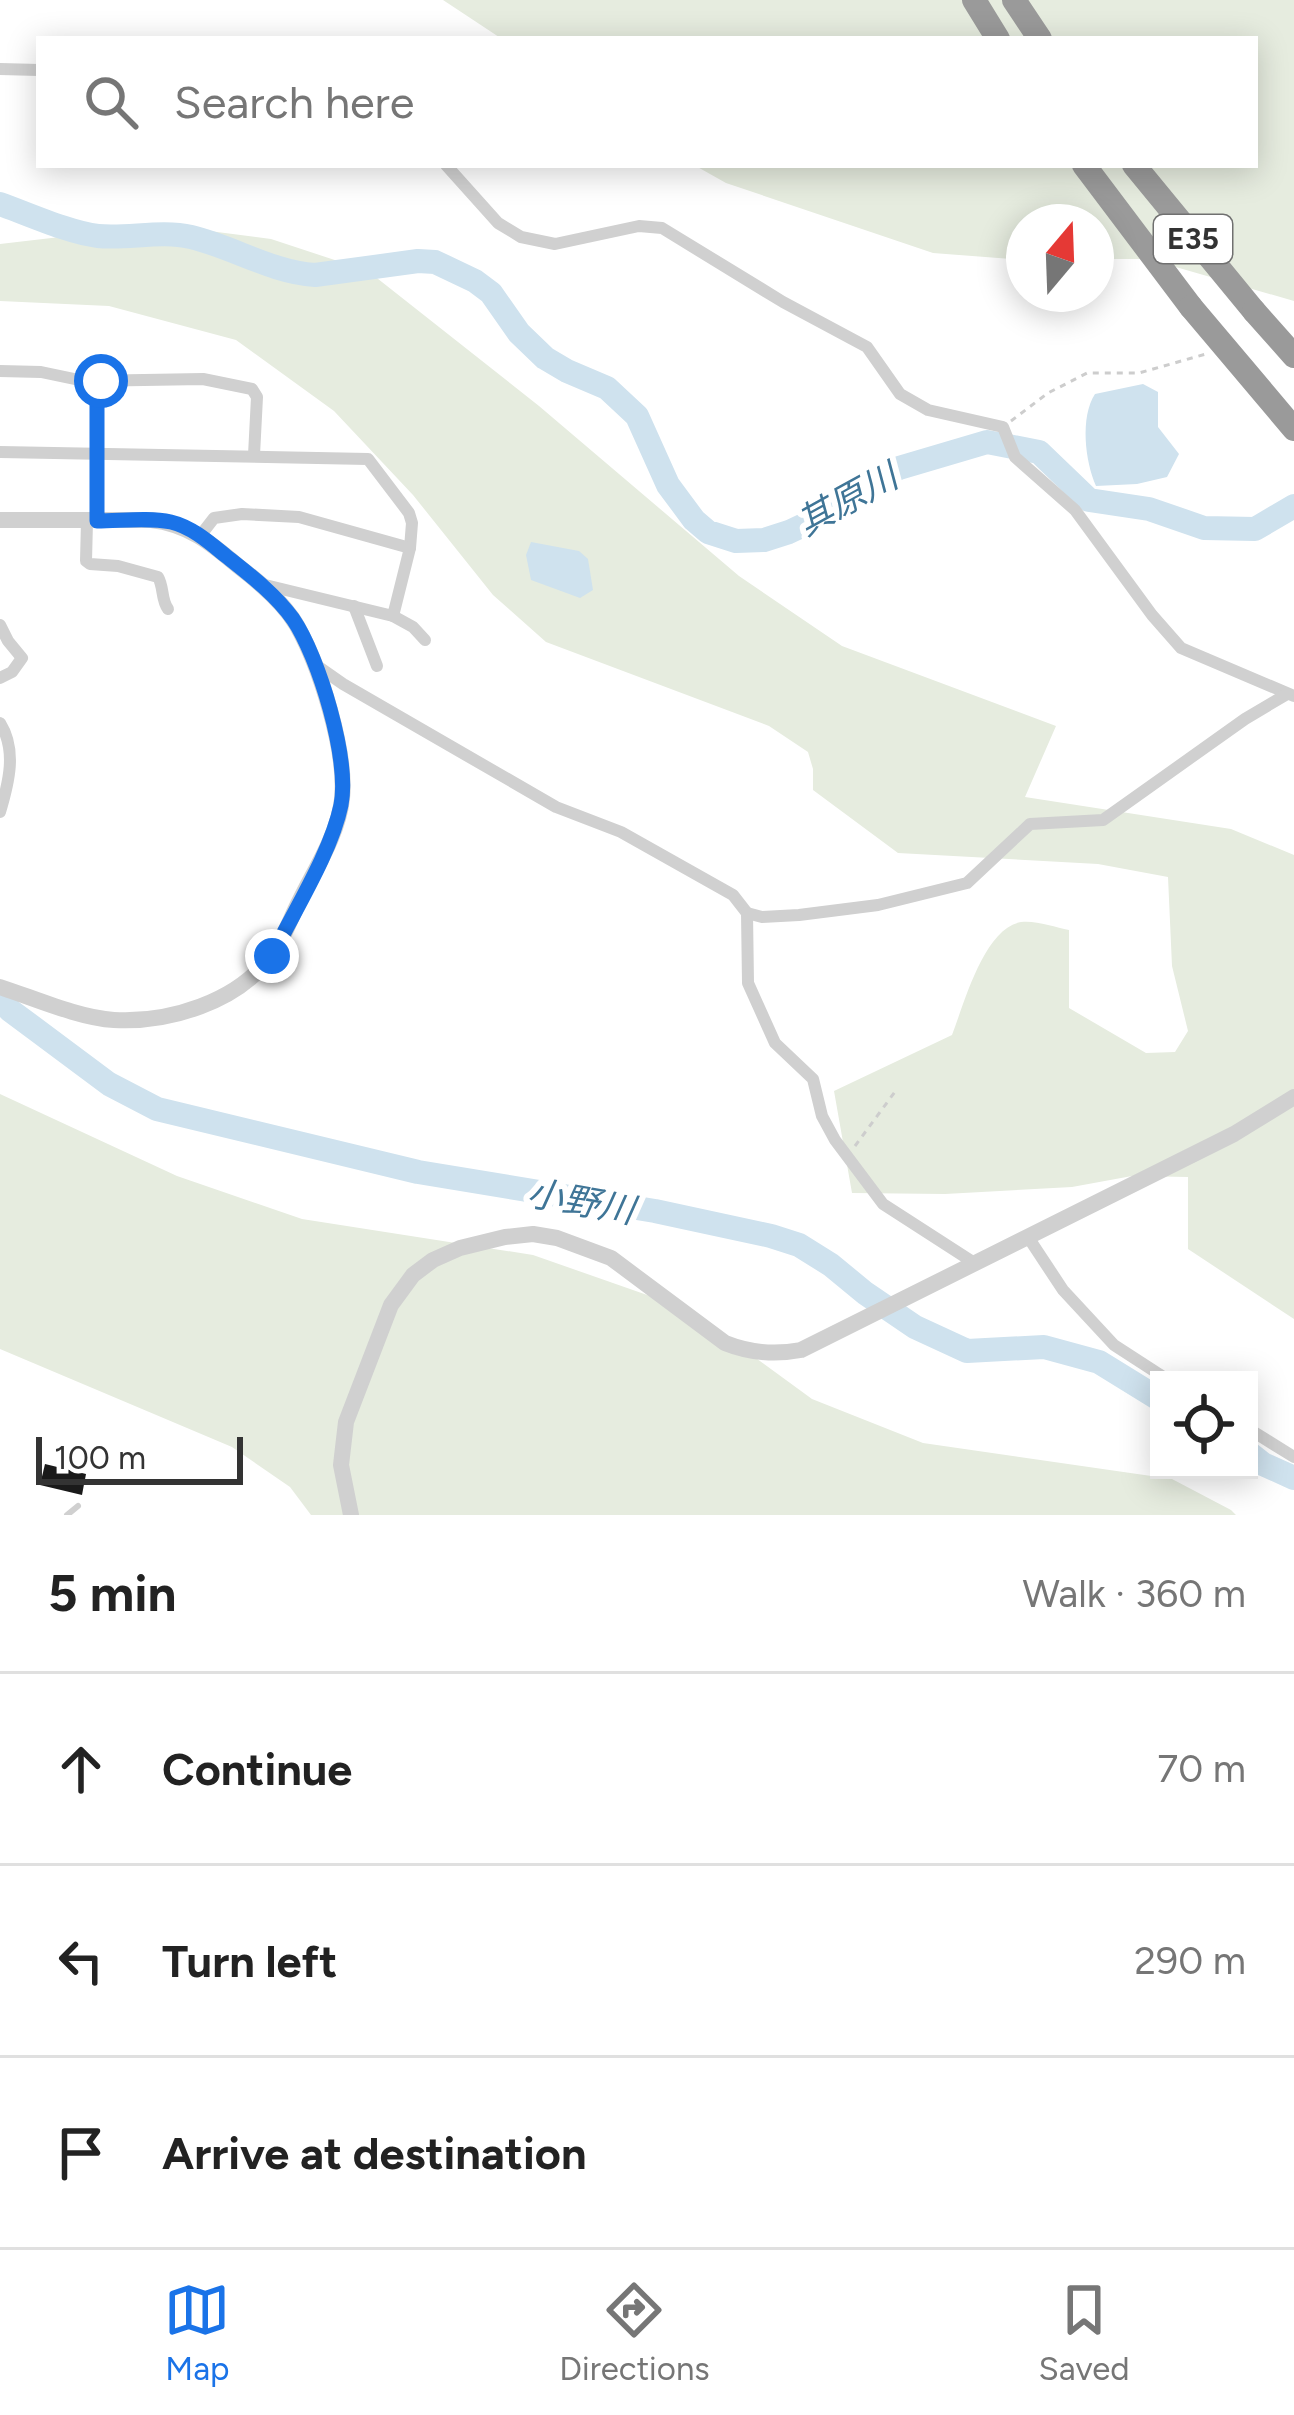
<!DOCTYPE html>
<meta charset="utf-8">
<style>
:root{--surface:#fff;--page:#f2f2f2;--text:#222;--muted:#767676;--line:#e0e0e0;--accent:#1a73e8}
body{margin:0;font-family:Figtree,"Noto Sans JP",sans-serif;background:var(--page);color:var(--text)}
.controls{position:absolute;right:36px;bottom:36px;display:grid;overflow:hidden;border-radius:0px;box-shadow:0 6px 30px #0003}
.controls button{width:108px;height:108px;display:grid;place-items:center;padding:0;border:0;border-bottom:3px solid var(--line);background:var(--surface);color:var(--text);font:60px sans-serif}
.compass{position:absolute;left:1006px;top:204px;width:108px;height:108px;border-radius:50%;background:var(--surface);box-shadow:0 6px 30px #0003;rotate:19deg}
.scale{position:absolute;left:36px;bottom:30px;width:207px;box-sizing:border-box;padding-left:12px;border:6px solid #333;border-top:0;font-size:33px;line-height:42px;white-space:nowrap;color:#333;-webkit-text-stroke:9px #fff;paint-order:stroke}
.stop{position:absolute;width:36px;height:36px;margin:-27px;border:9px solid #1a73e8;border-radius:50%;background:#fff}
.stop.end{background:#1a73e8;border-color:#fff;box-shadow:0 3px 12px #0008}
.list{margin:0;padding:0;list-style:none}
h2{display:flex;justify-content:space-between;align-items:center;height:156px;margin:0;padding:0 48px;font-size:51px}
h2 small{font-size:39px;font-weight:400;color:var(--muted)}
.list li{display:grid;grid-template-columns:78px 1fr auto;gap:36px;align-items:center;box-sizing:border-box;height:192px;padding:0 48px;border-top:3px solid var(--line)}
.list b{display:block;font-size:45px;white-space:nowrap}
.list em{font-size:39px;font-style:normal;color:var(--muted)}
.icon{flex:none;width:66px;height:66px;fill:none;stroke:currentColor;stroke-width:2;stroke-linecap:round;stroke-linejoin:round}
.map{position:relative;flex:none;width:1294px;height:1515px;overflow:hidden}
.search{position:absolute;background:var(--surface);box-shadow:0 6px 30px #0003;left:36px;right:36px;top:36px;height:132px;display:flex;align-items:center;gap:30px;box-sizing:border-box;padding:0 42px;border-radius:0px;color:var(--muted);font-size:45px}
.sheet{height:732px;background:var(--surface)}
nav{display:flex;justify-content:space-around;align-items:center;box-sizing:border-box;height:168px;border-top:3px solid var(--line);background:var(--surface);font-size:33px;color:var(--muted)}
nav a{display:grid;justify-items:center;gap:6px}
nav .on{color:var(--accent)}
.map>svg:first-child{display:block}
.green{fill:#e6ecdf}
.water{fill:#cfe2ee}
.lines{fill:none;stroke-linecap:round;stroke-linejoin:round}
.river{stroke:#cfe2ee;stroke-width:24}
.building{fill:#1a1a1a}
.path{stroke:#cdcdcd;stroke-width:3;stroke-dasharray:6 6;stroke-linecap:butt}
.service{stroke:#d0d0d0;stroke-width:6}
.minor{stroke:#d0d0d0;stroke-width:12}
.tertiary{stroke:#d0d0d0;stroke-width:16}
.motorway{stroke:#9a9a9a;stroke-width:24}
.motorway-bridge{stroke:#9a9a9a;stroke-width:24}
.route{stroke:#1a73e8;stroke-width:15}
.labels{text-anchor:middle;stroke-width:12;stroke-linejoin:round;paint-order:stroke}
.shield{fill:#fff;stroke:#707070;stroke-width:3}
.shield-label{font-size:30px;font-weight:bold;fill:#333}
.water-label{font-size:36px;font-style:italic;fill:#3f7597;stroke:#fff}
</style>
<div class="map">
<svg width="1294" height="1515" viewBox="0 0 1294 1515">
<rect width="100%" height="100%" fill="#fff"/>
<g class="green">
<path d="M443 0H1294V301L1148 259H1096V222H1024V260L933 253 726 183 694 165H1255V39H502Z"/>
<path d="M163 225 271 239 368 271 539 406 739 576 842 646 1056 726 1025 797 1231 829 1294 855V1319L1188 1249V1177L1132 1176 1072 1187 945 1194 852 1193 834 1091 952 1035C964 1004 984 928 1021 922 1035 920 1055 927 1069 930V1008L1146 1053 1175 1052 1188 1031 1172 966 1168 877 1098 864 898 853 813 790V769L808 752 769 726 546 642 493 595 413 495 334 411 236 340 109 306 0 301V244Z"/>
<path d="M0 1094 177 1176 302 1219 533 1255 690 1310 812 1399 923 1443 1172 1479 1231 1510 1236 1515H311L290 1487 232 1447 0 1349Z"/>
</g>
<g class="water">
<path d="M1143 384 1158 392V427L1179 454 1167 477 1137 484 1096 486C1085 461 1080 417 1095 394Z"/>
<path d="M531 542 579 551 588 559 593 590 580 598 531 580 526 555Z"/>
</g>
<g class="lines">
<g class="river">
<path d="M0 204C28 214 70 233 98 236 128 239 161 230 191 237 233 247 271 272 315 275L418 261 435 262 475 281 491 293 519 333 545 358 567 371 607 388 637 416 668 485 694 520 708 532 736 541 764 540 789 532 840 508 879 477 899 468 987 442 1039 452 1089 500 1149 509 1204 528 1255 529 1294 506"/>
<path d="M0 1000 11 1011 109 1084 157 1109 418 1172 655 1211 771 1236 799 1245 831 1265 865 1293 915 1327 967 1351 1044 1347 1099 1362 1159 1399"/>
<path d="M1249 1453 1263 1464 1294 1478"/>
</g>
</g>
<path class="building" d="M45 1464 86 1474 82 1495 40 1485Z"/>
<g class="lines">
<g class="path">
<path d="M1011 421 1048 393 1087 373H1139L1206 354"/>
<path d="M855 1146 897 1089"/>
</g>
<path class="service" d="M67 1515 78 1506"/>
<g class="minor">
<path d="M0 69 39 70"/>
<path d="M446 165 498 223 521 237 555 244 639 226 662 228 783 302 867 347 900 394 928 410 1003 427 1015 457 1075 510 1152 615 1181 648 1294 696"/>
<path d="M0 371 41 372 84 381 203 379 252 389 257 397 254 455"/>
<path d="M0 452 368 459 409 513 412 523 410 548 393 616 261 584"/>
<path d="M87 521 86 561 90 564 118 566 158 577C164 587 161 600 168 609"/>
<path d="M97 521V381"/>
<path d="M200 536 214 518 242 514 299 517 410 548"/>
<path d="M354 606 377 666"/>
<path d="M393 616 413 627 425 640"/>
<path d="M0 625 8 641 22 658 12 672 0 678"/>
<path d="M313 663 343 684 556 807 621 832 733 895 747 913 748 983 775 1043 813 1079 822 1116 835 1140 883 1204 976 1264"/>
<path d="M0 723C17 750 9 782 0 812"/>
<path d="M747 913 762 917 799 915 878 905 967 883 1030 824 1103 820 1245 719 1287 694"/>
<path d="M1028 1237 1063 1290 1114 1345 1168 1380"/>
<path d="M1249 1429 1294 1457"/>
</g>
<g class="tertiary">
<path d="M0 520H151C188 524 211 543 238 566 259 582 282 601 296 624 320 666 347 752 342 799 338 835 315 869 300 900 290 919 283 941 270 957 237 1002 169 1023 114 1020 79 1018 34 998 0 987"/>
<path d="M351 1515 341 1465 346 1422 391 1305 413 1275 433 1260 460 1248 505 1237 533 1234 557 1238 611 1258 725 1343C750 1353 775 1355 801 1350L1234 1134 1294 1097"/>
</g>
<g class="motorway">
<path d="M974 0 998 39"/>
<path d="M1014 0 1040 39"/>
<path d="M1084 165 1191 307"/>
<path d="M1134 165 1254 311"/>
</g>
<g class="motorway-bridge">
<path d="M1191 307 1294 429"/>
<path d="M1254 311 1294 356"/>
</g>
</g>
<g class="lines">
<path class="route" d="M101 381H97V521C121 521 148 517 171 522 192 527 210 543 226 556 250 575 275 594 293 619 319 657 350 760 341 805 331 853 294 911 272 956"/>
</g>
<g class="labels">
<rect class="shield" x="1154" y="215" width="78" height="48" rx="9"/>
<g class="shield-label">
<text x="1193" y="249">E35</text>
</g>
<g class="water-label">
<text transform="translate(847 499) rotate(-29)" y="13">其原川</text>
<text transform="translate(581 1201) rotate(10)" y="13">小野川</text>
</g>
</g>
</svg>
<div class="controls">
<button><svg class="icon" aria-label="locate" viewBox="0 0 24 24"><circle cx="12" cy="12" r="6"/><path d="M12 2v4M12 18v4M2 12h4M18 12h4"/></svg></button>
</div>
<svg class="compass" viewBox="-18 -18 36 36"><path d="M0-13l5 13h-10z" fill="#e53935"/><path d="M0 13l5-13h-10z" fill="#767676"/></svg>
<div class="scale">100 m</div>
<div class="stop" style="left:101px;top:381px"></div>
<div class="stop end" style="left:272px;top:956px"></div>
<div class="search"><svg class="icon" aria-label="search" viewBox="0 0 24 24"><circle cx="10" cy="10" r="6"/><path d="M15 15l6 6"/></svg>Search here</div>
</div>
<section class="sheet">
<h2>5 min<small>Walk · 360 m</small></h2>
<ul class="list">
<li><svg class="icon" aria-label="ahead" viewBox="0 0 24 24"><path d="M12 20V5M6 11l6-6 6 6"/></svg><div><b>Continue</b></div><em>70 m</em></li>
<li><svg class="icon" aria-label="left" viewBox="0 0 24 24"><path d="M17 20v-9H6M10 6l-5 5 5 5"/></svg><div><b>Turn left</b></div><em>290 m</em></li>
<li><svg class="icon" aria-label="arrive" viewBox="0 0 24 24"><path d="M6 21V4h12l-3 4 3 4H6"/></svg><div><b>Arrive at destination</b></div></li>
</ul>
</section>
<nav>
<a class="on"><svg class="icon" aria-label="map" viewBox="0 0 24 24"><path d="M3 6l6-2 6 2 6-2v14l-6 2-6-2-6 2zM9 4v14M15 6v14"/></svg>Map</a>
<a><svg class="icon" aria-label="directions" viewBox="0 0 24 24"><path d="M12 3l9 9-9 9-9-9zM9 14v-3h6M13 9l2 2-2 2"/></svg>Directions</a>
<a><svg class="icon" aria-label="saved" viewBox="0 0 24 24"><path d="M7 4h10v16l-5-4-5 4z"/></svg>Saved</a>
</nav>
